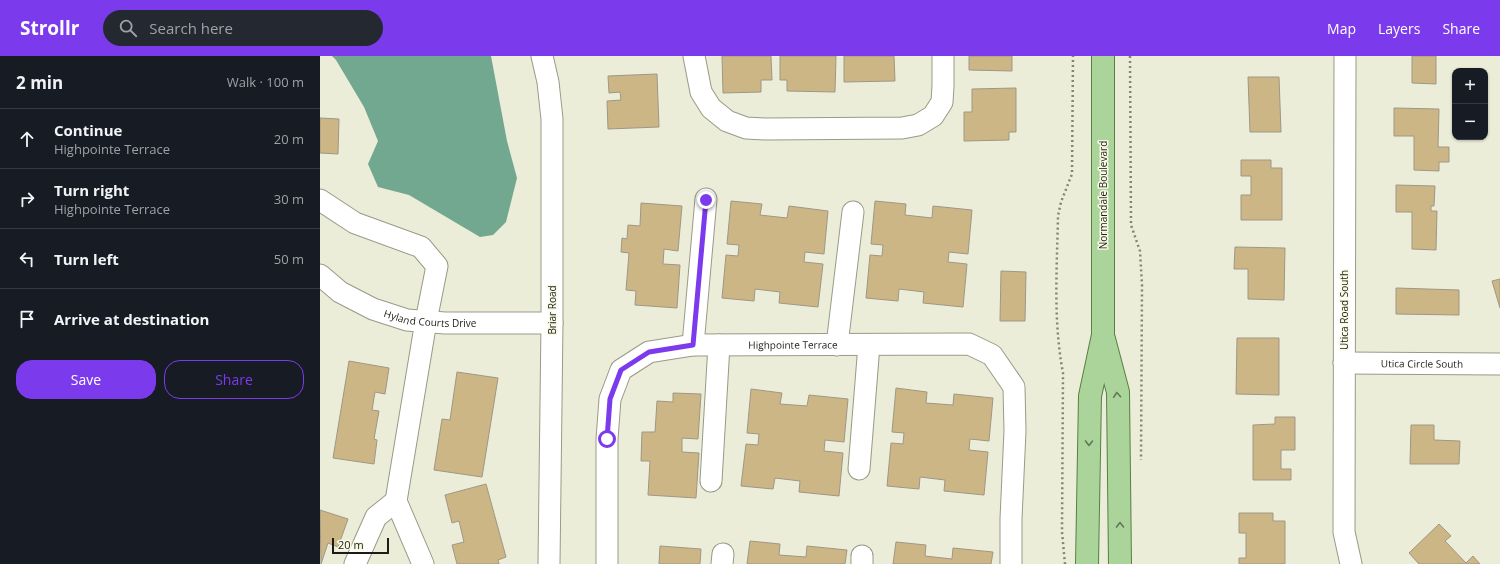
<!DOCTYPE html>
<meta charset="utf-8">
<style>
:root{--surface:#171b24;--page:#242831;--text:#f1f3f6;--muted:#9ea1a6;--line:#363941;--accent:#7c3aed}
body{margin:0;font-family:"Open Sans",sans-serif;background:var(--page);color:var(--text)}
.controls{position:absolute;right:12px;top:12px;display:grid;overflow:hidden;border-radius:8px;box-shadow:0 1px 3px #0004}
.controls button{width:36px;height:36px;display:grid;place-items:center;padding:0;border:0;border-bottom:1px solid var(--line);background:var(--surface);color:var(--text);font:20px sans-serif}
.scale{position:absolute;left:12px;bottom:10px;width:57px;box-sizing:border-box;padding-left:4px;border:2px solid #1c1c15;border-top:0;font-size:11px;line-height:14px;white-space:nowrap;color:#1c1c15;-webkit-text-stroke:3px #f8fae5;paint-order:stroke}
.stop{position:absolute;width:12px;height:12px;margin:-9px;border:3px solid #7c3aed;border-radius:50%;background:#fff}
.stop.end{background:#7c3aed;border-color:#fff;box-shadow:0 1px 4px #0008}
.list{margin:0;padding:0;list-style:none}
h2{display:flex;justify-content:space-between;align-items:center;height:52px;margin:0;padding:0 16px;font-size:17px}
h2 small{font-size:13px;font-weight:400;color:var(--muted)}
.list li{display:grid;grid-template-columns:26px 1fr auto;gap:12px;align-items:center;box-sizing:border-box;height:60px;padding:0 16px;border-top:1px solid var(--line)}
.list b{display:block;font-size:15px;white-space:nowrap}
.list p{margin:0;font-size:13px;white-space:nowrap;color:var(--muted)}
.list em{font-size:13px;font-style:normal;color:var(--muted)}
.actions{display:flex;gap:8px;padding:12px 16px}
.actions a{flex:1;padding:9px 0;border:1px solid var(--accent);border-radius:16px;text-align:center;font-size:14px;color:var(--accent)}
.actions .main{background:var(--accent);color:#fff}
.icon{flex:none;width:22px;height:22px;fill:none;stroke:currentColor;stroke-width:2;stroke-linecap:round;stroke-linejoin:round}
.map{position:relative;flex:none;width:1180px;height:508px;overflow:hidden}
header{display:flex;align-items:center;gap:24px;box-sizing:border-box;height:56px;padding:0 20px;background:var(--accent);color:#fff}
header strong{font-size:19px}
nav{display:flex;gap:22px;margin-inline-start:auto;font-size:14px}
.search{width:280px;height:36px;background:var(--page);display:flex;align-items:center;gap:10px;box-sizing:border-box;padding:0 14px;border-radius:22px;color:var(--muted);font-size:15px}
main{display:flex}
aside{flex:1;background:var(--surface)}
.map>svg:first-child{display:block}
.water{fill:#71a88f}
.building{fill:#cdb686;stroke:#9f9785}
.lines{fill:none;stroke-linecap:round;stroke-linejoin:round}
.minor-casing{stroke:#999a87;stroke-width:23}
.major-casing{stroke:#558141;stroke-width:24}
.path{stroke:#838476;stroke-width:2.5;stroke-dasharray:2 3;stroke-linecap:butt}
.minor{stroke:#fff;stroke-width:21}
.major{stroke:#abd49b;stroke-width:22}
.oneway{stroke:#647858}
.route{stroke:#7c3aed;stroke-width:5}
.labels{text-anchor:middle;stroke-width:3;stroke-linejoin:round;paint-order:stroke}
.street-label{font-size:10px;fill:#1c1c15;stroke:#f8fae5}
</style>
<header>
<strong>Strollr</strong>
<div class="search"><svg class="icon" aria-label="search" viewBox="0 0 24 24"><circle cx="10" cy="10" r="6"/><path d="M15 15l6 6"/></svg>Search here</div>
<nav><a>Map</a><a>Layers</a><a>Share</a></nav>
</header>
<main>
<aside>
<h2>2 min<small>Walk · 100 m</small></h2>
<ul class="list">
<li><svg class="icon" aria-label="ahead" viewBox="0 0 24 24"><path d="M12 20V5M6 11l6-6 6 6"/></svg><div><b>Continue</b><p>Highpointe Terrace</p></div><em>20 m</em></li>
<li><svg class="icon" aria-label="right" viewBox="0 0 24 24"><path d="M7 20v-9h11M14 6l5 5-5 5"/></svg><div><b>Turn right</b><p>Highpointe Terrace</p></div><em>30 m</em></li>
<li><svg class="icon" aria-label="left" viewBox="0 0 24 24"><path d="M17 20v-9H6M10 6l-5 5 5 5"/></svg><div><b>Turn left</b></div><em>50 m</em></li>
<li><svg class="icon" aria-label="arrive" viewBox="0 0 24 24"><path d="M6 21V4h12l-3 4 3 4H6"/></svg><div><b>Arrive at destination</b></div></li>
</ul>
<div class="actions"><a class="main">Save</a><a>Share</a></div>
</aside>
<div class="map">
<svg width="1180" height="508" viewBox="0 0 1180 508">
<rect width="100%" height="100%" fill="#ebedd8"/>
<path class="water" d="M12 0H171L187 85 197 122 186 166 173 179 160 181 89 139 58 131 48 108 58 85 44 51 16 4Z"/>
<g class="building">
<path d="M402 0H451L452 24H441V36L403 37Z"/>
<path d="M460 0H516L515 36 467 35V24H460Z"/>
<path d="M524 0H574L575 25 524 26Z"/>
<path d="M649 0H692V15L649 14Z"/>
<path d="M1092 0H1116V28L1092 27Z"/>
<path d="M337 18 339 71 288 73 287 45 301 44 300 36 289 37 288 20Z"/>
<path d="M928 21H959L961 76H930Z"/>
<path d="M696 32V76H689V84L644 85V56H652V33Z"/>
<path d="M1074 52 1119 53 1118 91H1129V106H1119V115L1094 114V80H1074Z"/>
<path d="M0 62 19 63 18 98 0 97Z"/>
<path d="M921 104H951V112H962V164H921V139H931V120H921Z"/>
<path d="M1076 129 1115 130 1114 150H1111V155H1117L1116 194 1092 193V156H1076Z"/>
<path d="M411 145 442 148 440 159 467 162 469 150 508 155 504 198 485 196 484 206 503 208 498 251 459 247 460 236 435 233 434 245 402 242 406 199 418 200 419 189 407 188Z"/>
<path d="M555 145 586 148 585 159 612 162 613 150 652 154 648 198 629 196 628 206 647 208 643 251 603 247 604 236 579 233 578 245 546 242 550 199 562 200 563 189 551 188Z"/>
<path d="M321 147 362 150 358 195 344 193 343 208 360 209 357 252 315 249 316 235 306 234 309 197 301 196 302 182 307 183 308 169 320 170Z"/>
<path d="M915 191 965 192 964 244 928 243V213H914Z"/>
<path d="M681 215 706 216 705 265H680Z"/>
<path d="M1180 223V252L1172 225Z"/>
<path d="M1076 232 1139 234V259L1076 258Z"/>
<path d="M917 282H959V339L916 338Z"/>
<path d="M29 305 69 312 65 338 55 336 52 354 59 355 54 383 57 384 54 408 13 402Z"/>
<path d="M137 316 178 322 162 421 114 414 122 363 130 364Z"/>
<path d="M576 332 607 336 606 347 633 349 634 338 673 342 669 385 650 383 649 394 668 396 664 439 624 435 625 424 600 421 599 433 567 430 571 387 583 388 584 377 572 376Z"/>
<path d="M431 333 462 337 460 348 487 350 489 339 528 343 524 386 505 384 504 395 523 397 519 440 479 436 480 425 455 422 453 433 421 430 426 388 438 389 439 378 427 377Z"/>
<path d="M353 337 381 338 378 383 362 382V396L379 397 376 442 328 439 330 405H321L322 376H335L337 345 353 346Z"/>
<path d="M955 361H975V394H961V413H971V424H933V369L955 368Z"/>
<path d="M1091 369H1114V384L1140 385 1139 408H1090Z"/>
<path d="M166 428 186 501 178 504 179 508H137L132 489 144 486 139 465 132 467 125 439Z"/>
<path d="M0 454 28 463 18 491 8 487 1 508Z"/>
<path d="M919 457H953V465H965V508H919V502H926V477H919Z"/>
<path d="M1119 468 1131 480 1125 485 1146 507 1153 500 1160 508H1099L1089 497Z"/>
<path d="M430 485 460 488 459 499 486 501 487 490 527 494 525 508H427Z"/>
<path d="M576 486 606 489 605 500 632 503 633 492 673 496 671 508H573Z"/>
<path d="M340 490 381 493 380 508H339Z"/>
</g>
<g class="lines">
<g class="minor-casing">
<g id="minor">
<path d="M222 0 228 26 232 63V267L229 508"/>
<path d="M374 0 381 36 391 52 407 65 426 72 446 73 582 72 598 69 613 60 622 46 623 30V0"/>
<path d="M1025 0 1024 476 1031 508"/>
<path d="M0 144 35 167 101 191 117 210 106 265 76 445 103 508"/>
<path id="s1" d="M0 219 20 236 53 253 87 264 125 267H232"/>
<path d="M373 289 386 143"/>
<path d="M517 289 533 156"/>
<path id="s2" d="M1024 307 1180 308"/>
<path d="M539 413 549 289"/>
<path d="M391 425 399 289"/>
<path d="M35 508 56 461 76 445"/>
<path id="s3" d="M287 508V383L290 343 301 314 329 296 373 289 649 288 672 299 694 331 695 375 691 463V508"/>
<path d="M402 508 403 498"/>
<path d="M542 508V500"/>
</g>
</g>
<g class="major-casing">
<g id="major">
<path d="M784 283 798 336 800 508"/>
<path d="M767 508 770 340 783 279V0"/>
</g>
</g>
<g class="path">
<path d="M810 0 811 169 820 195 822 229 821 404"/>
<path d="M745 508 742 476 743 317C733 264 737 213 738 160L741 146 752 118 753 0"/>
</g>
<use href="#minor" class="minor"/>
<use href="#major" class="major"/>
</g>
<defs><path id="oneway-chevron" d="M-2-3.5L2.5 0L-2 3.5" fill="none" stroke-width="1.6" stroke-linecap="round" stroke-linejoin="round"/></defs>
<g class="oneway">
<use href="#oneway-chevron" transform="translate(797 339) rotate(-94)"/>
<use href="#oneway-chevron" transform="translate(769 387) rotate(91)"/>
<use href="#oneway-chevron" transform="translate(800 469) rotate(-91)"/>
</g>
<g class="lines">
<path class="route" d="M287 383 290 343 301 314 329 296 373 289 386 144"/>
</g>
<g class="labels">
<g class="street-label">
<text transform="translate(783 139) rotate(-90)" y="4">Normandale Boulevard</text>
<text transform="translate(232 254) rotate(-90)" y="4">Briar Road</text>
<text transform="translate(1024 254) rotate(-90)" y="4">Utica Road South</text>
<text dy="4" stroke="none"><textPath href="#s1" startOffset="122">Hyland Courts Drive</textPath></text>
<text dy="4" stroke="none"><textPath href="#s3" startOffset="374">Highpointe Terrace</textPath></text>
<text dy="4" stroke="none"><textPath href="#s2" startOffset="78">Utica Circle South</textPath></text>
</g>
</g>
</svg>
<div class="controls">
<button>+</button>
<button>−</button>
</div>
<div class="scale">20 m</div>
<div class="stop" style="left:287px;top:383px"></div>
<div class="stop end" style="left:386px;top:144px"></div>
</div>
</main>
